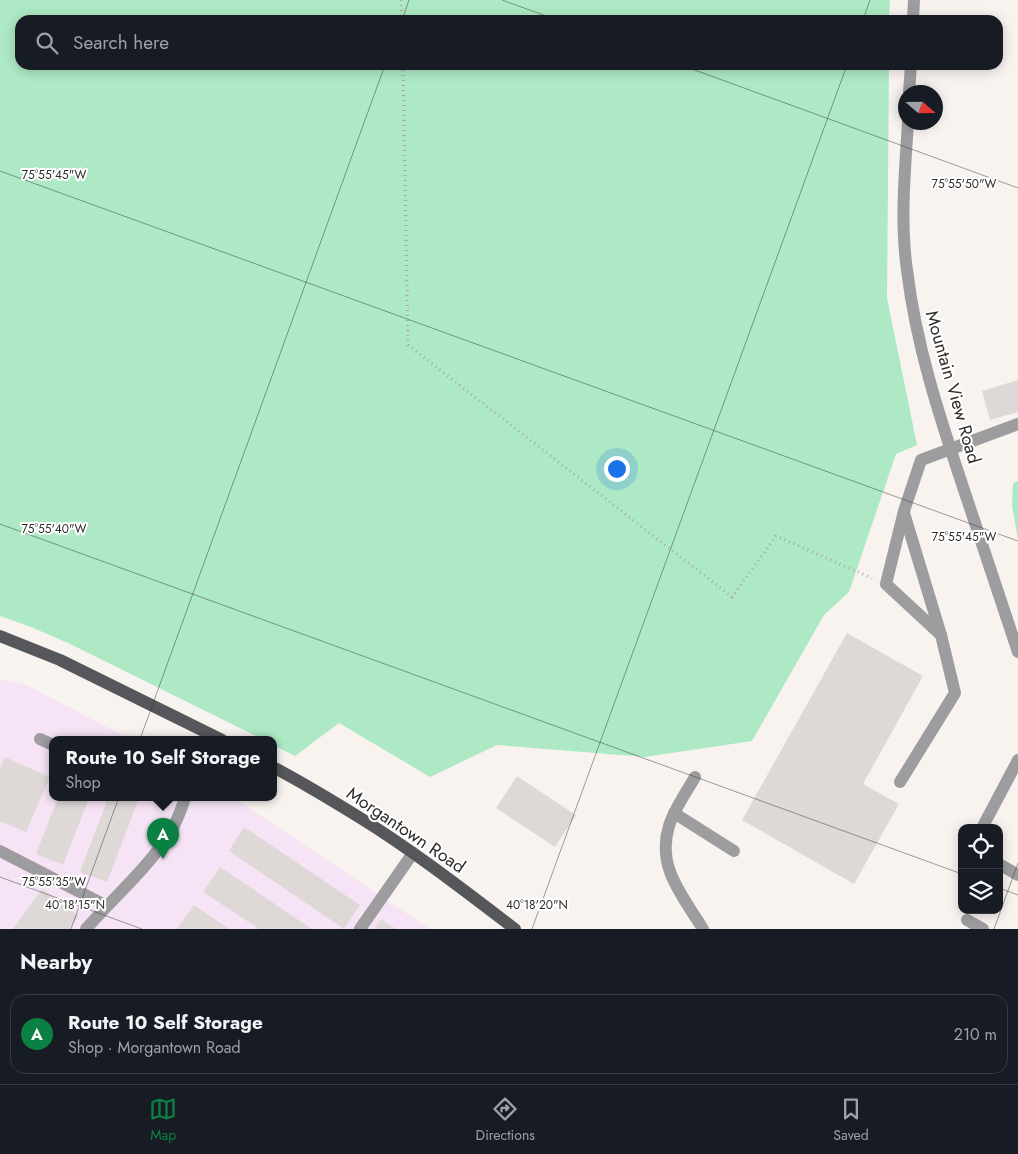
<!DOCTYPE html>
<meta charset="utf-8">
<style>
:root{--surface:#171b24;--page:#20242c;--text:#f1f3f6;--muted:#9ea1a6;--line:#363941;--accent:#0b8043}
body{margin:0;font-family:Jost,sans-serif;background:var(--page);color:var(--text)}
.controls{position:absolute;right:15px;bottom:15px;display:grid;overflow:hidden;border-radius:10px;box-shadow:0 2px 12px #0003}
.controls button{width:45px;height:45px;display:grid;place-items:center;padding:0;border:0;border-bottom:1px solid var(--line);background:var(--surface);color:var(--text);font:25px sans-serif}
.compass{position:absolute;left:898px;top:85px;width:45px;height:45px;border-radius:50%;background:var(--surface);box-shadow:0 2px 12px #0003;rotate:110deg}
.you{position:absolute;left:616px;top:468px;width:18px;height:18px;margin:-12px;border:4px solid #fff;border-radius:50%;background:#1a73e8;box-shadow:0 0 0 8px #1a73e833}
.badge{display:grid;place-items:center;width:32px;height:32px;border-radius:50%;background:var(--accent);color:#fff;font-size:16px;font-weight:700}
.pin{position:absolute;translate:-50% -41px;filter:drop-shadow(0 1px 2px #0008)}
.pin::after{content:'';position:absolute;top:26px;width:18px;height:15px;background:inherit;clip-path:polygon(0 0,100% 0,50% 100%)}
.popup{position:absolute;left:49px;top:736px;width:228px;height:65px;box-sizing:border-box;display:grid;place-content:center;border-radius:10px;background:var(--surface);filter:drop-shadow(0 1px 4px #0005);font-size:16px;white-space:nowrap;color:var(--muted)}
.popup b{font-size:19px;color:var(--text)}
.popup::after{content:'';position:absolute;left:50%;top:100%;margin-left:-10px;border:10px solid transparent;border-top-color:var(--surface)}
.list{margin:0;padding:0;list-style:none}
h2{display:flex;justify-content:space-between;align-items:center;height:65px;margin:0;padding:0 20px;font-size:21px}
h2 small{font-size:16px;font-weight:400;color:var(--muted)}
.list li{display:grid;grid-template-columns:32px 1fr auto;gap:15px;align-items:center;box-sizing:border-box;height:80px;margin:0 10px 10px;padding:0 10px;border:1px solid var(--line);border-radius:15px}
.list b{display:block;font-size:19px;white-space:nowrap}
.list p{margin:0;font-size:16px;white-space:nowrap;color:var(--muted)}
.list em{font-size:16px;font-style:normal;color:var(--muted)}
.icon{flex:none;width:28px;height:28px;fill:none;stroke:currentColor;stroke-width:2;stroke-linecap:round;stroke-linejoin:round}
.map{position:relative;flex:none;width:1018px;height:929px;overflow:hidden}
.search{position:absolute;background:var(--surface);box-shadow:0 2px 12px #0003;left:15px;right:15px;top:15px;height:55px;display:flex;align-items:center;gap:12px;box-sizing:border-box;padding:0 18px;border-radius:15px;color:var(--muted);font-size:19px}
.sheet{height:155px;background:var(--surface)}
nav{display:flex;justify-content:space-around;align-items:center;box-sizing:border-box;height:70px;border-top:1px solid var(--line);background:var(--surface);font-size:14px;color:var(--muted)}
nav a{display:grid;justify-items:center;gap:2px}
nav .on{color:var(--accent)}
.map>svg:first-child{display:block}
.commercial{fill:#f6e4f6}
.green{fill:#ade9c4}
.building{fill:#ded8d6}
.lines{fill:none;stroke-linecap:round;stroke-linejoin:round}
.path{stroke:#ada8a6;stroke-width:3;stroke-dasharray:1 4;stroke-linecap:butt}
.minor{stroke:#9d9d9f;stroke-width:12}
.major{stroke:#56575a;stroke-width:12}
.ticks{fill:none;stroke:#2f2d2c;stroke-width:1;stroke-opacity:0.45}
.labels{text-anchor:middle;stroke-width:4;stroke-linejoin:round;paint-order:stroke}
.street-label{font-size:18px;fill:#2f2d2c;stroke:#fff}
.ticks-label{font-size:12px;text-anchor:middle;fill:#2f2d2c;stroke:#fff;stroke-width:4;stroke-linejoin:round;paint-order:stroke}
</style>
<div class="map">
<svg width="1018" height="929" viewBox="0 0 1018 929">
<rect width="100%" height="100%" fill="#f9f3f0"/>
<path class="commercial" d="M0 679 27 685 131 740H53V798H234L430 929H0Z"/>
<g class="green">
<path d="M0 0H890L889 20H20V65H889L887 298 917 445 896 454 849 592 824 615 752 741 645 757 497 745 430 777 339 723 295 756 273 745V740H264L68 643 31 627 0 616Z"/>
<path d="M1018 481V539L1012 506 1013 483Z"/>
</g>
<g class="building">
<path d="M1018 380V412L990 420 982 391Z"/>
<path d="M847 633 923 676 863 784 899 804 854 884 742 820Z"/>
<path d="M5 757 50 777 26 832 0 821V767Z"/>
<path d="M517 776 576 815 555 847 496 808Z"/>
<path d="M58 798H89L63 865 36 854Z"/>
<path d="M108 798H130L138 801 107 882 80 872Z"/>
<path d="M244 827 360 905 344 929 229 851Z"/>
<path d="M220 867 312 929H259L203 892Z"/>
<path d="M42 889 79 916 69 929H13Z"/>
<path d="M194 905 229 929H177Z"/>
<path d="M381 919 396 929H374Z"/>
</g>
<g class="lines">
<g class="path">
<path d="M401 0 402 20"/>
<path d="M403 65 408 345 732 597 776 536 872 578"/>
</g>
<g class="minor">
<path d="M913 20 914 0"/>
<path d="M909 92 911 65"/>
<path d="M908 122C905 171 900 222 907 270 916 345 939 415 963 487 981 542 1000 597 1018 652"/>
<path d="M904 513 941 635"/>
<path d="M40 739 53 745"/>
<path d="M695 777C686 793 674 809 669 826 656 867 683 896 703 929"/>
<path d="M900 782 955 693 941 635 886 584 904 511 921 460 1018 424"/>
<path d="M674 813 734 851"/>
<path d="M982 828 1018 760"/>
<path d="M0 851 107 906"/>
<path d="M999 864 1018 875"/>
<path d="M967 920 983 929"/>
<path d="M86 929C114 897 147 869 170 833 177 822 181 810 185 798"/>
<path d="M360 929 413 853"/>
</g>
<g class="major">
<path d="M0 636 60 660 222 740"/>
<path d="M273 767C303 783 333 801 362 819 415 852 465 891 515 929"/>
</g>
</g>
<path class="ticks" d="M502 0 557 20M402 20 409 0M863 20 870 0M681 65 1018 188M0 171 1018 541M0 524 962 874M0 877 142 929M999 888 1018 895M71 929 385 65M532 929 847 65M994 929 1018 863"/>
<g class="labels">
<g class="street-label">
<text transform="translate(953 387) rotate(74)" y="6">Mountain View Road</text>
<text transform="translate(406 830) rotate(34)" y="6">Morgantown Road</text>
</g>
</g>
<g class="ticks-label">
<text x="54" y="179">75°55'45"W</text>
<text x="964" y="188">75°55'50"W</text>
<text x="54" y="533">75°55'40"W</text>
<text x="964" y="541">75°55'45"W</text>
<text x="54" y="886">75°55'35"W</text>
<text x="75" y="909">40°18'15"N</text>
<text x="537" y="909">40°18'20"N</text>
</g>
</svg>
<div class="controls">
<button><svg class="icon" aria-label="locate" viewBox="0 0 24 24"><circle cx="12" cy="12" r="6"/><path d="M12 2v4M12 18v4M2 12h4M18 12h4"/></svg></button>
<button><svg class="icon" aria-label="layers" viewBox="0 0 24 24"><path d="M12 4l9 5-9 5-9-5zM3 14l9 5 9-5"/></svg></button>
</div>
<svg class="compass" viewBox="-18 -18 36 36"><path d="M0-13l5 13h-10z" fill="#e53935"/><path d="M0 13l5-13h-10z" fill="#9ea1a6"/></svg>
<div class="you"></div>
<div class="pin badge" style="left:163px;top:859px">A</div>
<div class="popup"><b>Route 10 Self Storage</b>Shop</div>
<div class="search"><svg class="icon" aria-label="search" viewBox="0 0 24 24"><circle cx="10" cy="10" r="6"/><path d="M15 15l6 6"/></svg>Search here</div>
</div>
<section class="sheet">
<h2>Nearby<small></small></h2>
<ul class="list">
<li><span class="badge">A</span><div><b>Route 10 Self Storage</b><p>Shop · Morgantown Road</p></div><em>210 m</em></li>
</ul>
</section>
<nav>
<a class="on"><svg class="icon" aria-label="map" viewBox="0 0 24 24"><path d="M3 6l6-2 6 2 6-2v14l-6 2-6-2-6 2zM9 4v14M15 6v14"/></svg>Map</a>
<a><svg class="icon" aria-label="directions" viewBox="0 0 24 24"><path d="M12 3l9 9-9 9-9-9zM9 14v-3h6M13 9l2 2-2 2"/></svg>Directions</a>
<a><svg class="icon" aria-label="saved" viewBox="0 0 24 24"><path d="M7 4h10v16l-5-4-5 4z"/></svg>Saved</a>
</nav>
